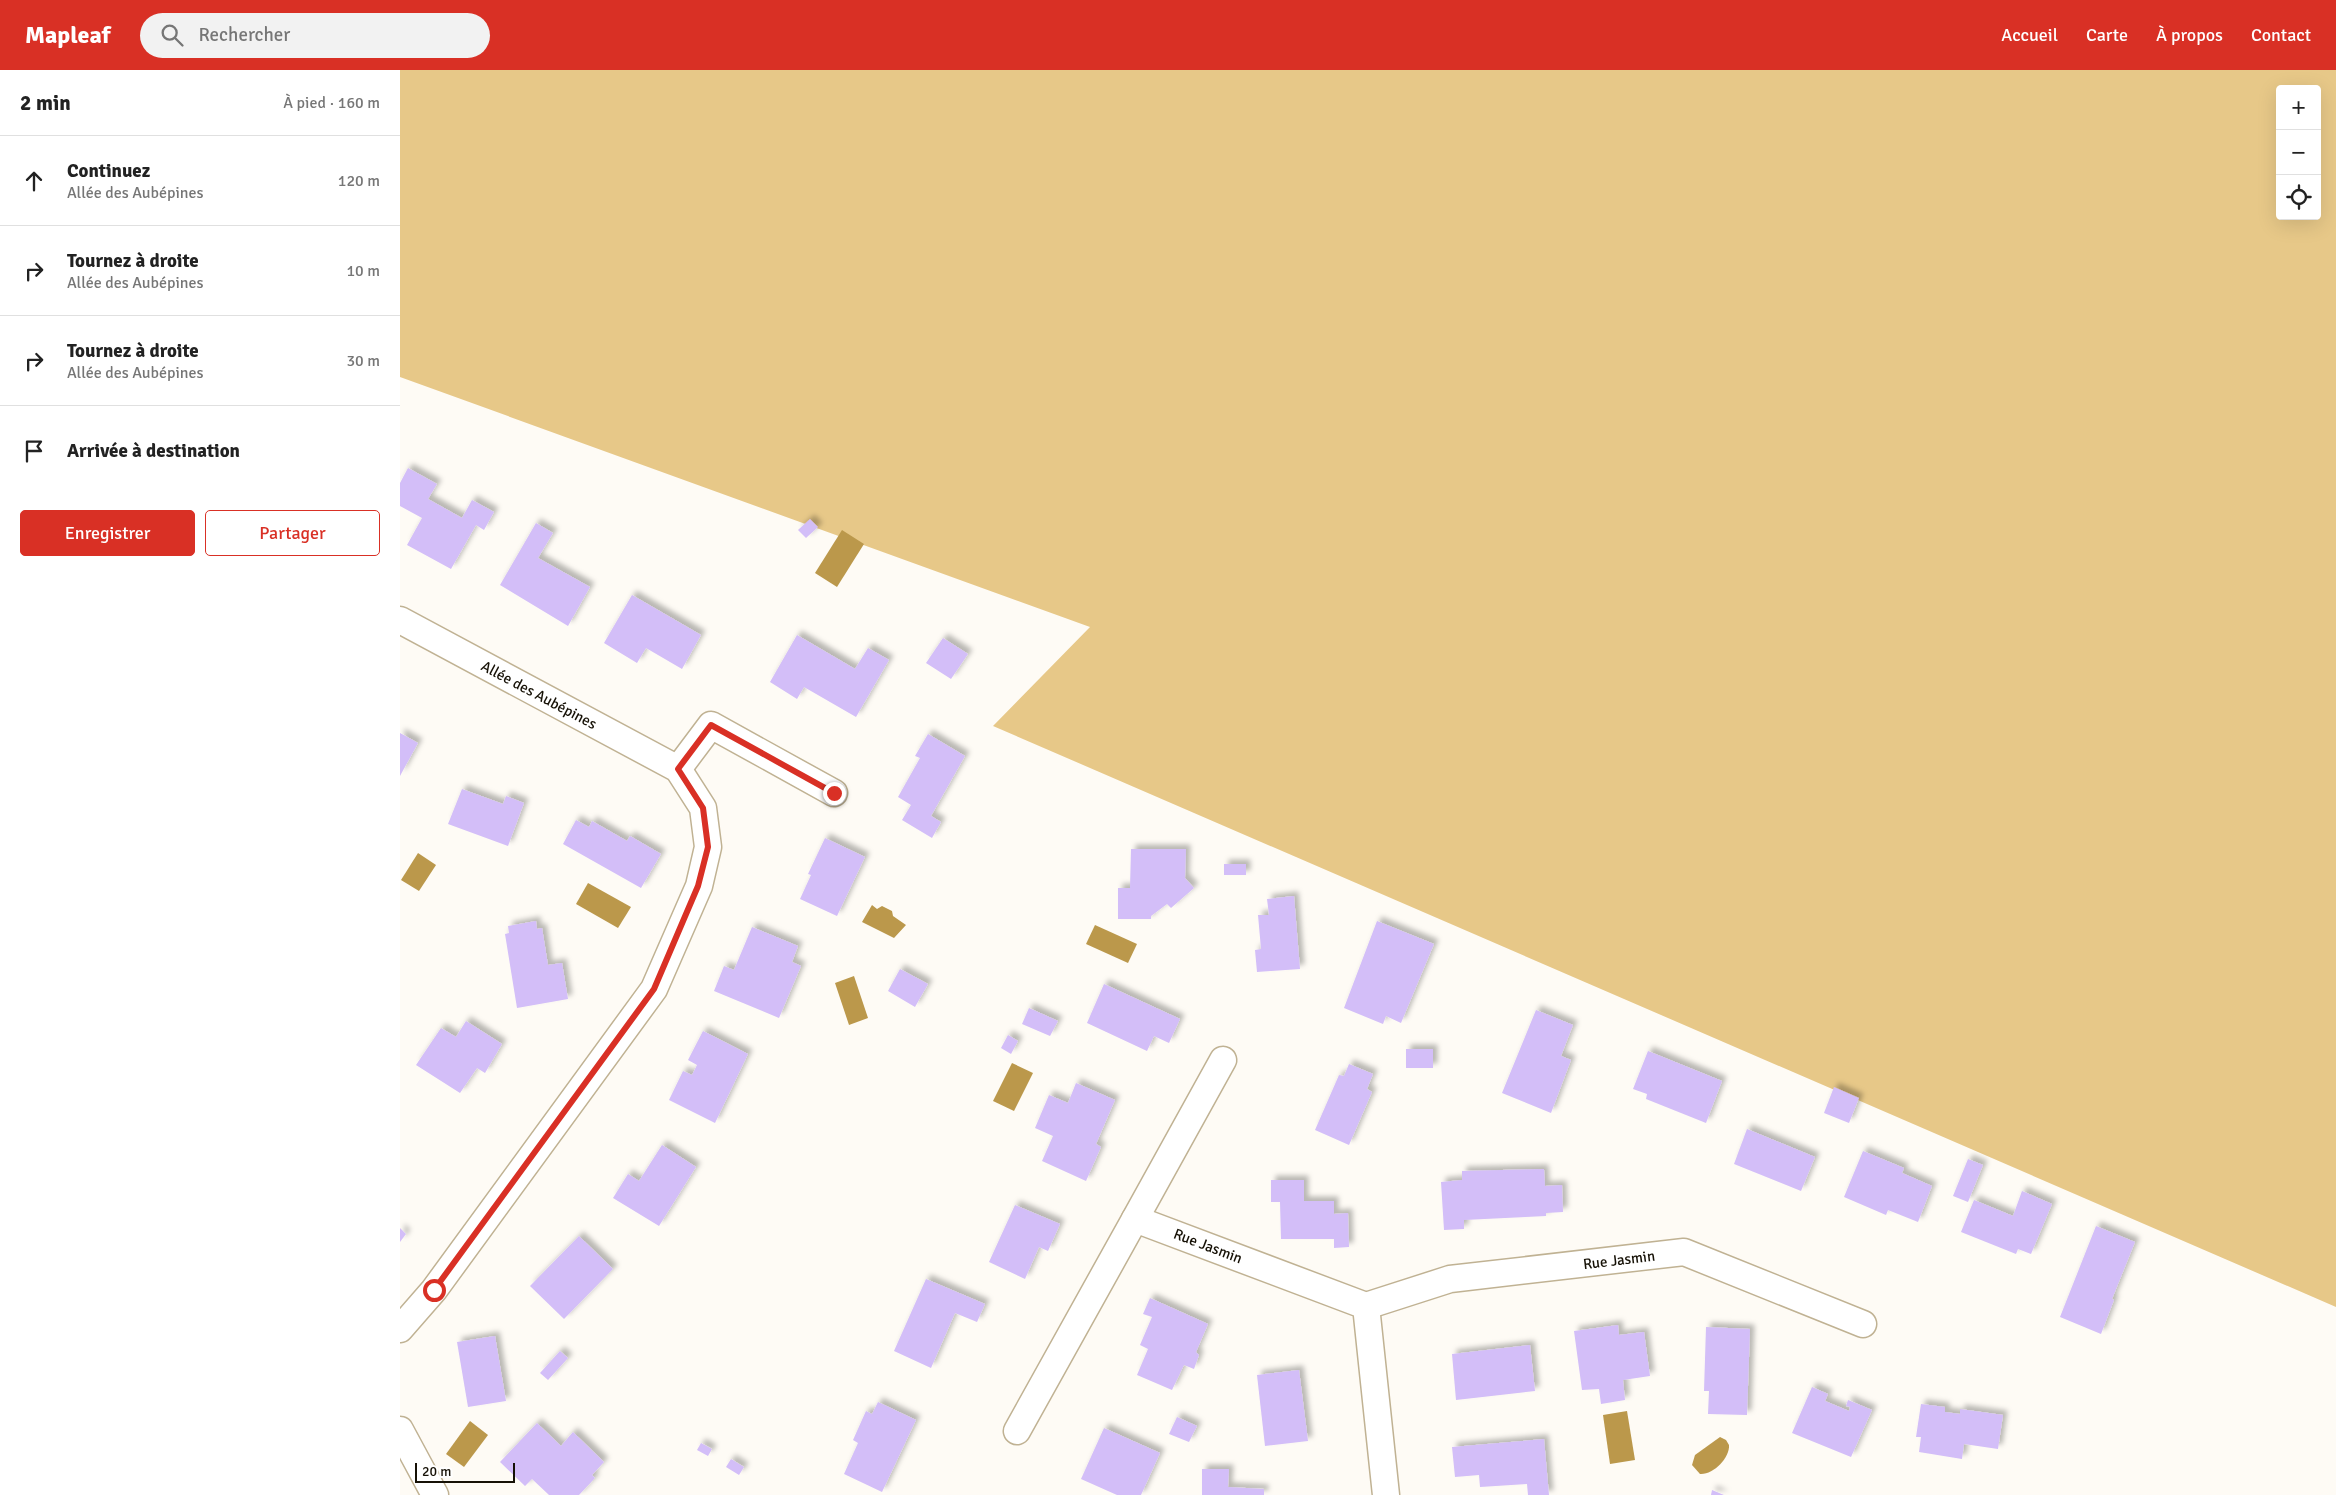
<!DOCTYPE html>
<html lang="fr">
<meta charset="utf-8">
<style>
:root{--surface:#fff;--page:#f2f2f2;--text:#222;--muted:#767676;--line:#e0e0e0;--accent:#d93025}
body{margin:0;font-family:Signika,sans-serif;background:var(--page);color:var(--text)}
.controls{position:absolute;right:15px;top:15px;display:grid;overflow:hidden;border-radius:5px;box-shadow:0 5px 20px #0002}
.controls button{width:45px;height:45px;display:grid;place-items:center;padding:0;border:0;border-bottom:1px solid var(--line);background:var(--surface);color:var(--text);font:25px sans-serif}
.scale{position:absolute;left:15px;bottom:12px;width:100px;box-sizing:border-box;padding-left:5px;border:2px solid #161106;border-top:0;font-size:14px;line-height:18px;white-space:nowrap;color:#161106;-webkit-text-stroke:4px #fff;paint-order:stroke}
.stop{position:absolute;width:15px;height:15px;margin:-11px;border:4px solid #d93025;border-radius:50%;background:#fff}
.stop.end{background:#d93025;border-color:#fff;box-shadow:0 1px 5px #0008}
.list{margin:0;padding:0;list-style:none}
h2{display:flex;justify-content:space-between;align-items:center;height:65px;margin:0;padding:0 20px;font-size:21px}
h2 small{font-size:16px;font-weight:400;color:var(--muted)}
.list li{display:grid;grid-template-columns:32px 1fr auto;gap:15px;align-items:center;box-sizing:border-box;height:90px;padding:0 20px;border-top:1px solid var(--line)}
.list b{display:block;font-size:19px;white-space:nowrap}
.list p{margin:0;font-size:16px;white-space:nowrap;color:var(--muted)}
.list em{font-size:16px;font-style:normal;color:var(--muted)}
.actions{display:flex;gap:10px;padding:15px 20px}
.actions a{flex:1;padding:11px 0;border:1px solid var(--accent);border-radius:5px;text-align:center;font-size:18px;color:var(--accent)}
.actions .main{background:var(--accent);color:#fff}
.icon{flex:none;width:28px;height:28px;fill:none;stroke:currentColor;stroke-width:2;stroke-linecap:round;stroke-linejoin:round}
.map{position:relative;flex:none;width:1936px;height:1425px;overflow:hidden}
header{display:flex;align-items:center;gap:30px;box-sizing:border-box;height:70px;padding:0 25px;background:var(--accent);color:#fff}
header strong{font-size:24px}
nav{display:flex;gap:28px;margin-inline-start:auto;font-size:18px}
.search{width:350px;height:45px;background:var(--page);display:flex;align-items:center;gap:12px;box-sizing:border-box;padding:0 18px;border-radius:28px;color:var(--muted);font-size:19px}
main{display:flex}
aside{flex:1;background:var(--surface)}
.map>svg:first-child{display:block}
.green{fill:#e7c888;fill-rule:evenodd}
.water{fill:#bb984b}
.building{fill:#d3bef8;filter:url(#shadow)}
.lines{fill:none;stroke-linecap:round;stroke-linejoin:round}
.minor-casing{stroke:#c0b293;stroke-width:29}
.minor{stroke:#fff;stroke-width:26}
.route{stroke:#d93025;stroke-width:6}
.labels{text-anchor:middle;stroke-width:5;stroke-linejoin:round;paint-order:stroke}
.street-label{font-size:15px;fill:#161106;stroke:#fff}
</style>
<header>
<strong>Mapleaf</strong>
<div class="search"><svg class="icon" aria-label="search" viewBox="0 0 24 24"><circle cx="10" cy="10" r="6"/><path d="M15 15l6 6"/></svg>Rechercher</div>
<nav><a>Accueil</a><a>Carte</a><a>À propos</a><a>Contact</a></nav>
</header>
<main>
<aside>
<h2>2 min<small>À pied · 160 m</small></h2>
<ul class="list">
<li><svg class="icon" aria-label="ahead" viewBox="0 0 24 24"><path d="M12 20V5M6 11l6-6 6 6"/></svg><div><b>Continuez</b><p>Allée des Aubépines</p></div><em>120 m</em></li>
<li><svg class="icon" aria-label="right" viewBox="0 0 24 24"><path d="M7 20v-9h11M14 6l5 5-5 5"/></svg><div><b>Tournez à droite</b><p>Allée des Aubépines</p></div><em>10 m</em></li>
<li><svg class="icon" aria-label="right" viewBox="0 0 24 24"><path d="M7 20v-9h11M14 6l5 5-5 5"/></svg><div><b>Tournez à droite</b><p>Allée des Aubépines</p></div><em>30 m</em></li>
<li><svg class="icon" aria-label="arrive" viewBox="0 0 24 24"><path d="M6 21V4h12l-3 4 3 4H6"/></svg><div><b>Arrivée à destination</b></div></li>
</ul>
<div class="actions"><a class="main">Enregistrer</a><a>Partager</a></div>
</aside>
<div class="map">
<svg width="1936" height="1425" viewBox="0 0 1936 1425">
<defs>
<filter id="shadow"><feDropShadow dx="4.5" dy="-4.5" stdDeviation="2.5" flood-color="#0004"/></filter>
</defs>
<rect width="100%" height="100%" fill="#fefbf5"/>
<path class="green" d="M0 0H1936V1237L593 656 690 557 0 307ZM1880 19H1917V146H1880Z"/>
<g class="water">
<path d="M442 460 464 474 437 517 415 503Z"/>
<path d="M18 783 36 795 19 821 1 810Z"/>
<path d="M188 813 231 837 218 858 176 834Z"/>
<path d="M472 835 477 839 482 836 492 841 493 846 506 855 494 868 462 852Z"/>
<path d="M695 855 737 874 728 893 686 874Z"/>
<path d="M454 906 468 948 449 955 435 913Z"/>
<path d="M612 993 633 1003 614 1041 593 1031Z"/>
<path d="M1227 1341 1235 1390 1210 1394 1203 1345Z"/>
<path d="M70 1351 88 1365 64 1397 46 1384Z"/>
<path d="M1320 1367 1326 1370 1329 1375C1330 1388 1313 1405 1300 1404L1292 1395 1295 1385Z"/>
</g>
<g class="building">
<path d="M8 398 37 414 28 429 62 448 72 430 94 442 84 460 76 455 51 499 7 475 22 448 0 436V413Z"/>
<path d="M410 449 418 457 406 468 398 460Z"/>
<path d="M136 453 153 463 138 488 190 517 168 556 100 515Z"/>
<path d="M232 525 301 565 282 599 246 578 237 593 204 573Z"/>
<path d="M397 565 455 599 468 578 489 590 456 647 404 617 397 629 370 612Z"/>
<path d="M543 568 568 584 551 609 526 593Z"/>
<path d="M0 663 18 673 0 706Z"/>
<path d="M528 664 565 686 531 746 541 752 532 768 502 750 511 735 498 727 520 688 515 686Z"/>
<path d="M62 719 103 734 106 726 124 733 108 776 48 754Z"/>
<path d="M176 750 189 757 192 751 227 771 230 766 261 784 241 818 163 774Z"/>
<path d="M425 768 465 787 437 846 400 829 411 805 408 804Z"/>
<path d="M731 779H786L785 808 794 818 771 838 767 834 751 846V849H718V818H730Z"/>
<rect x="824" y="794" width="22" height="11"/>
<path d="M894 826 900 899 857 902 855 880 861 879 858 845H869L867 829Z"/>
<path d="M136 851 137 859 142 858 148 895 162 893 168 929 117 938 105 864 109 863 108 856Z"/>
<path d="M977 851 1034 874 1001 953 986 946 983 954 944 938Z"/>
<path d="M352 857 398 876 392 892 401 896 379 948 314 921 324 896 334 900Z"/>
<path d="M500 899 528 914 515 937 488 921Z"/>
<path d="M704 914 780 949 769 973 754 966 747 981 687 953Z"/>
<path d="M629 938 658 951 650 966 622 954Z"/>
<path d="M1136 940 1173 955 1161 986 1171 990 1151 1043 1102 1023Z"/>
<path d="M66 951 102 974 85 1003 77 998 60 1023 16 995 41 958 56 967Z"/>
<path d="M303 961 348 984 315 1053 269 1030 283 1001 292 1005 297 995 288 990Z"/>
<path d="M608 965 618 971 611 984 601 978Z"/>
<rect x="1006" y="979" width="27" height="19"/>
<path d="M1248 981 1322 1011 1306 1053 1246 1029 1247 1024 1233 1019Z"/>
<path d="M949 994 973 1004 967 1019 972 1022 949 1075 915 1060 939 1005 944 1006Z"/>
<path d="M676 1013 715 1030 696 1074 701 1077 686 1111 642 1091 653 1066 635 1058 649 1025 668 1033Z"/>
<path d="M1434 1017 1459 1028 1449 1053 1424 1043Z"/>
<path d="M1347 1059 1415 1087 1401 1121 1334 1094Z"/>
<path d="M262 1075 296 1097 259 1156 213 1128 228 1104 239 1111Z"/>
<path d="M1463 1081 1504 1098 1502 1103 1532 1116 1518 1152 1488 1140 1486 1145 1444 1127Z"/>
<path d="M1568 1089 1583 1095 1568 1132 1553 1126Z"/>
<path d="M1144 1099 1145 1116 1162 1115 1163 1142 1146 1143V1146L1064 1150V1159L1044 1160 1041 1112 1062 1110V1101Z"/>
<path d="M871 1110H904V1131H934V1144L948 1143 949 1177 934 1178V1169H881L880 1132H871Z"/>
<path d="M1622 1121 1652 1134 1631 1184 1618 1179 1616 1184 1561 1162 1574 1130 1613 1146Z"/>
<path d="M615 1135 660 1154 648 1181 639 1177 625 1209 589 1192Z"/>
<path d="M1696 1156 1735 1172 1712 1229 1714 1230 1701 1264 1660 1247Z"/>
<path d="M0 1158 6 1164 0 1172Z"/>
<path d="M179 1166 213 1199 164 1249 130 1216Z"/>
<path d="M526 1209 585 1234 577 1252 555 1243 531 1298 494 1281Z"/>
<path d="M750 1228 808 1254 796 1282 799 1285 794 1299 784 1295 772 1320 737 1305 748 1279 740 1275 752 1247 743 1244Z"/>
<path d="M1218 1255 1219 1265 1244 1262 1250 1306 1223 1310 1225 1330 1201 1334 1199 1319 1182 1320 1174 1261Z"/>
<path d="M1306 1257 1350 1259 1347 1345 1308 1344 1309 1321H1304Z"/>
<path d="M95 1266 106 1331 68 1337 57 1272Z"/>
<path d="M1130 1275 1135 1321 1056 1330 1052 1284Z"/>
<path d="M160 1281 168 1288 148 1310 140 1303Z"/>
<path d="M899 1300 908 1371 865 1376 857 1305Z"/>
<path d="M1412 1317 1428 1324 1425 1331 1449 1341 1450 1337 1446 1336 1448 1330 1472 1340 1451 1387 1392 1363Z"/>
<path d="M478 1332 516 1350 482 1422 444 1404 458 1373 453 1370 466 1341 472 1344Z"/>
<path d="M1521 1334 1545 1337V1342L1560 1344V1339L1603 1345 1598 1379 1564 1374 1562 1389 1519 1382 1521 1367H1516Z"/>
<path d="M777 1347 797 1356 789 1372 769 1364Z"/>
<path d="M137 1353 161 1376 173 1362 204 1392 192 1405 195 1408 179 1425H149L132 1409 125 1416 100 1392Z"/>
<path d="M704 1358 760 1383 741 1425H717L681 1409Z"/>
<path d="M1144 1369 1149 1425H1128L1127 1414 1080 1417 1079 1405 1055 1407 1052 1377Z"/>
<path d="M301 1373 312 1379 308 1386 297 1380Z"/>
<path d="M331 1389 344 1397 339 1405 326 1397Z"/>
<path d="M802 1399H829L828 1417 864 1419V1425H802Z"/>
<path d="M1312 1420 1324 1425H1311Z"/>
</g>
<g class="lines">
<g class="minor-casing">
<g id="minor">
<path d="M0 550 278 699 303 738 308 777 299 816 254 919 34 1220 0 1259"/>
<path d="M278 699 311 655 434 723"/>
<path d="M735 1149 823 990"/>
<path d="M966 1236 1050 1209 1284 1182 1463 1254"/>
<path d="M0 1360 35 1425"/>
<path d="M617 1361 735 1149 966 1236 986 1425"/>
</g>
</g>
<use href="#minor" class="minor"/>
</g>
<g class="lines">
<path class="route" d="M34 1220 254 919 298 816 308 777 303 738 278 699 311 655 434 723"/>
</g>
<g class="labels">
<g class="street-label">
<text transform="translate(139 625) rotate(28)" y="5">Allée des Aubépines</text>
<text transform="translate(808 1176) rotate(21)" y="5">Rue Jasmin</text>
<text transform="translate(1219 1190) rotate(-7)" y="5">Rue Jasmin</text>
</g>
</g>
</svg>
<div class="controls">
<button>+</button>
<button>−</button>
<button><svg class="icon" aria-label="locate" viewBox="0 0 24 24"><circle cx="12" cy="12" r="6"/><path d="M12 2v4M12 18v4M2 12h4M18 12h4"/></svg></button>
</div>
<div class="scale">20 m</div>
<div class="stop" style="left:34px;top:1220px"></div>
<div class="stop end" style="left:434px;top:723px"></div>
</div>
</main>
